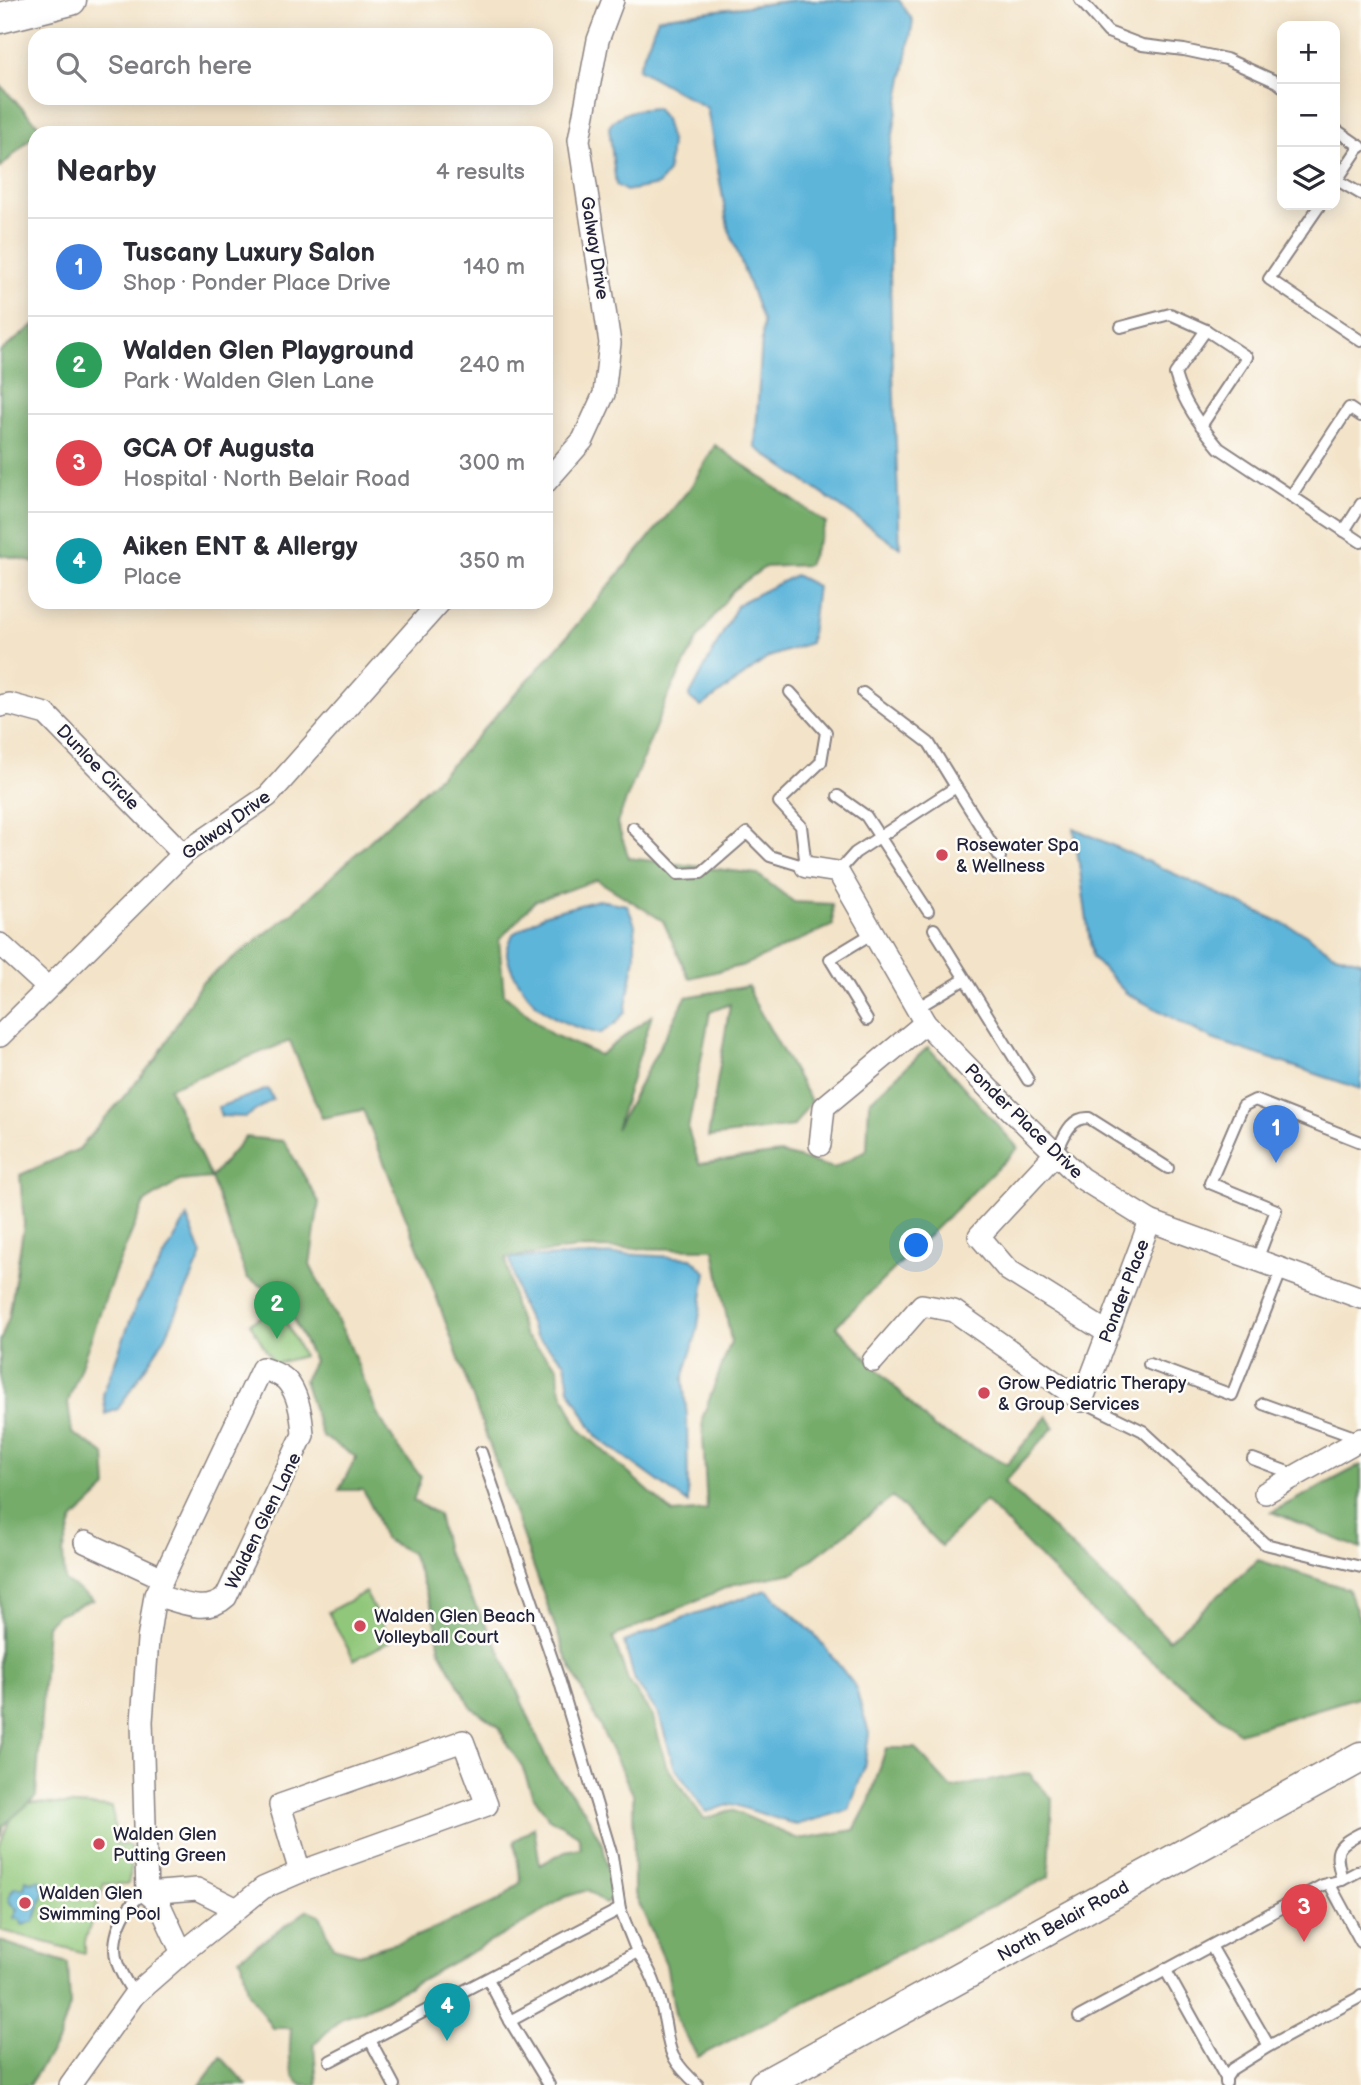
<!DOCTYPE html>
<meta charset="utf-8">
<style>
:root{--surface:#fff;--page:#f2f2f3;--text:#2b2b33;--muted:#7c7c81;--line:#e1e1e2;--accent:#111827}
body{margin:0;font-family:"Balsamiq Sans",sans-serif;background:var(--page);color:var(--text)}
.controls{position:absolute;right:21px;top:21px;display:grid;overflow:hidden;border-radius:14px;box-shadow:0 4px 18px #0003}
.controls button{width:63px;height:63px;display:grid;place-items:center;padding:0;border:0;border-bottom:2px solid var(--line);background:var(--surface);color:var(--text);font:35px sans-serif}
.you{position:absolute;left:917px;top:1246px;width:24px;height:24px;margin:-18px;border:5px solid #fff;border-radius:50%;background:#1a73e8;box-shadow:0 0 0 10px #1a73e833}
.badge{display:grid;place-items:center;width:46px;height:46px;border-radius:50%;background:var(--accent);color:#fff;font-size:23px;font-weight:700}
.pin{position:absolute;translate:-50% -58px;filter:drop-shadow(0 2px 4px #0008)}
.pin::after{content:'';position:absolute;top:37px;width:24px;height:21px;background:inherit;clip-path:polygon(0 0,100% 0,50% 100%)}
.list{margin:0;padding:0;list-style:none}
h2{display:flex;justify-content:space-between;align-items:center;height:91px;margin:0;padding:0 28px;font-size:30px}
h2 small{font-size:23px;font-weight:400;color:var(--muted)}
.list li{display:grid;grid-template-columns:46px 1fr auto;gap:21px;align-items:center;box-sizing:border-box;height:98px;padding:0 28px;border-top:2px solid var(--line)}
.list b{display:block;font-size:26px;white-space:nowrap}
.list p{margin:0;font-size:23px;white-space:nowrap;color:var(--muted)}
.list em{font-size:23px;font-style:normal;color:var(--muted)}
.icon{flex:none;width:38px;height:38px;fill:none;stroke:currentColor;stroke-width:2;stroke-linecap:round;stroke-linejoin:round}
.map{position:relative;flex:none;width:1361px;height:2085px;overflow:hidden}
.search{position:absolute;background:var(--surface);box-shadow:0 4px 18px #0003;left:28px;top:28px;width:525px;height:77px;display:flex;align-items:center;gap:18px;box-sizing:border-box;padding:0 24px;border-radius:21px;color:var(--muted);font-size:26px}
.panel{position:absolute;background:var(--surface);box-shadow:0 4px 18px #0003;left:28px;top:126px;width:525px;height:483px;border-radius:21px}
.map>svg:first-child{display:block}
.green{fill:#91c77a;stroke:#5a745a;stroke-width:2}
.forest{fill:#74ac6a;stroke:#4b6752;stroke-width:2;fill-rule:evenodd}
.water{fill:#5db5da;stroke:#406c8a;stroke-width:2}
.lines{fill:none;stroke-linecap:round;stroke-linejoin:round}
.lane-casing{stroke:#8a8282;stroke-width:14}
.street-casing{stroke:#8a8282;stroke-width:24}
.secondary-casing{stroke:#8a8282;stroke-width:33}
.lane{stroke:#fff;stroke-width:10}
.street{stroke:#fff;stroke-width:21}
.secondary{stroke:#fff;stroke-width:30}
.poi-dot{fill:#d1495b;stroke:#fdfcf7;stroke-width:2.5}
.labels{text-anchor:middle;stroke-width:5;stroke-linejoin:round;paint-order:stroke}
.street-label{font-size:18px;fill:#22223b;stroke:#fdfcf7}
.poi-label{font-size:18px;fill:#22223b;stroke:#fdfcf7;text-anchor:start}
</style>
<div class="map">
<svg width="1361" height="2085" viewBox="0 0 1361 2085">
<rect width="100%" height="100%" fill="#fdfcf7"/>
<filter id="ink" filterUnits="userSpaceOnUse"><feTurbulence type="fractalNoise" baseFrequency=".0143" numOctaves="2"/><feDisplacementMap in="SourceGraphic" scale="14" xChannelSelector="R" yChannelSelector="G"/><feConvolveMatrix kernelMatrix="1 2 1 2 8 2 1 2 1" color-interpolation-filters="sRGB"/></filter>
<filter id="wash" filterUnits="userSpaceOnUse"><feTurbulence type="fractalNoise" baseFrequency=".00686" numOctaves="4" result="noise"/><feDisplacementMap in="SourceGraphic" scale="28" xChannelSelector="R" yChannelSelector="G"/><feGaussianBlur stdDeviation="1.57" result="paint"/><feColorMatrix in="noise" values="0 0 0 0 0 0 0 0 0 0 0 0 0 0 0 0 0 1.4 0 .05"/><feComposite in="paint" operator="in"/></filter>
<g filter="url(#wash)">
<rect width="100%" height="100%" fill="#f3e3c8"/>
<g class="green">
<path d="M279 1307 303 1356 274 1364 250 1323Z"/>
<path d="M365 1592 391 1641 354 1660 328 1612Z"/>
<path d="M17 1802 112 1807 117 1845H130L133 1860 128 1884H104L85 1941V1953L0 1930V1844Z"/>
</g>
<g class="forest">
<path d="M0 85 41 128 0 168Z"/>
<path d="M35 324V564L27 560 0 555V352Z"/>
<path d="M715 445 826 523 808 565 765 567 733 590 698 638 668 696 617 823 629 858 757 874 794 902 832 904 833 925 745 965 689 978 663 921 597 880 535 901 499 940 504 994 551 1034 600 1055 652 1015 616 1129 686 997 749 986 751 996 811 1101 794 1126 708 1137 730 1004 710 1012 688 1129 699 1164 780 1153 834 1168 867 1149 869 1102 928 1047 1018 1148 836 1326 934 1428 1007 1464 1047 1416 1054 1427 1004 1482 1169 1640 1258 1560 1348 1589 1361 1623V1696L1239 1733 1091 1610 985 1501 941 1546 893 1497 794 1573 734 1584 613 1637 628 1680 653 1717 666 1765 704 1819 732 1810 798 1839 854 1830 869 1802 886 1748H915L951 1788 1029 1773 1052 1799 1049 1877 698 2057 676 2019 666 1964 634 1892 633 1794 566 1657 426 1268 363 1110 322 1118 290 1041 169 1088 211 1178 245 1137 284 1141 319 1202 310 1265 348 1341 377 1413 396 1444 421 1477 413 1501 438 1514 446 1551 500 1651 550 1767 583 1808 603 1845 613 1897 605 1904 588 1890 565 1897 525 1923 384 2000 364 2010 343 2017 314 2044 317 2085C312 2085 304 2085 300 2084 286 2074 290 2043 291 2028H272L248 1991 242 1962 239 1958 308 1910 320 1915 333 1947 359 1954 412 1938 500 1900 521 1881 514 1841 534 1827 540 1865 565 1851 581 1848 578 1835 549 1818 532 1794 522 1766 508 1746 499 1727 471 1707 440 1651 434 1613 411 1553 384 1539 375 1514 363 1490H339L356 1457 322 1436 304 1380 314 1361 283 1298 267 1304 265 1288 247 1278 211 1178 180 1181 144 1203 115 1272 68 1402 72 1433 105 1454 107 1488 73 1520 63 1553 65 1581 93 1600 58 1614 47 1625 36 1797 3 1826 0 1837V1342L9 1317 24 1224 20 1175 79 1149 156 1059 201 983 296 910 454 762 564 640 691 487ZM577 1248 714 1249 731 1341 702 1419 707 1510 673 1513 579 1429 559 1385 558 1367 525 1336 514 1305 506 1258Z"/>
<path d="M1361 1465V1549L1272 1512Z"/>
<path d="M0 1941 68 1963 70 2005 59 2040 29 2085H0Z"/>
<path d="M221 2057 247 2085H200Z"/>
</g>
<g class="water">
<path d="M795 0H899L913 21 888 162 891 322 900 548 755 447 763 322 728 227 707 108 638 69 658 18Z"/>
<path d="M656 108 665 119 671 142 668 172 658 185 626 191 616 185 609 127C618 111 639 109 656 108Z"/>
<path d="M795 575 817 586 810 643 769 657 701 707 689 697 738 604Z"/>
<path d="M1074 828 1304 933 1332 953 1361 961V1089L1212 1039 1126 993 1092 957Z"/>
<path d="M598 900 627 905 635 925V957L625 1012 615 1024 599 1034C566 1025 539 1015 521 985 515 977 509 965 507 955 506 948 511 940 513 934L546 914Z"/>
<path d="M268 1089 273 1099 246 1117 221 1116 218 1107Z"/>
<path d="M187 1217 202 1255 166 1336 118 1409 106 1414 103 1394 136 1305Z"/>
<path d="M622 1254 691 1258 706 1272 697 1332 683 1379 687 1417 688 1503 597 1437 569 1389 565 1362 536 1336 519 1300 510 1258Z"/>
<path d="M767 1590 816 1636 855 1686 869 1733 864 1768 849 1810 796 1825 732 1804 706 1812 674 1766 659 1715 635 1681 624 1642 683 1618Z"/>
<path d="M26 1880 30 1882 39 1880 41 1888 45 1889 34 1922H30L23 1925 19 1919 13 1918 17 1909C6 1902 7 1896 15 1887L24 1889Z"/>
</g>
</g>
<g filter="url(#ink)">
<g class="lines">
<g class="lane-casing">
<g id="lane">
<path d="M1080 0 1108 32 1142 45 1184 50 1226 59 1277 82 1282 86"/>
<path d="M1335 129 1361 147"/>
<path d="M1337 180 1361 194"/>
<path d="M1335 183 1360 146"/>
<path d="M1320 205 1269 279 1361 341"/>
<path d="M1121 327 1170 314 1206 330"/>
<path d="M1201 426 1247 357 1206 330 1175 374C1183 403 1200 425 1219 448L1361 542"/>
<path d="M1291 496 1349 408 1361 416"/>
<path d="M1344 531 1361 504"/>
<path d="M956 787 1000 857"/>
<path d="M838 796 866 816 928 911"/>
<path d="M633 828 678 874 701 873 747 833 770 856 806 867 801 826 779 802 821 762 826 732 790 692"/>
<path d="M838 872 855 853 956 787 929 743 863 693"/>
<path d="M934 929 1028 1080"/>
<path d="M917 1008 965 979"/>
<path d="M867 1020 830 959 873 933"/>
<path d="M1056 1153C1064 1138 1069 1117 1089 1118L1168 1168"/>
<path d="M1257 1260 1276 1210 1210 1183 1243 1106 1255 1100 1361 1142"/>
<path d="M1149 1364 1232 1395 1282 1269"/>
<path d="M1082 1401 1143 1431 1265 1544 1361 1567"/>
<path d="M1263 1404 1360 1439"/>
<path d="M481 1452 559 1679 612 1856 620 1909 637 1952 510 2021"/>
<path d="M1253 1459 1296 1475"/>
<path d="M1342 1880C1335 1851 1333 1847 1361 1833"/>
<path d="M1329 1883 1361 1942"/>
<path d="M1211 1946 1269 2046"/>
<path d="M637 1952C652 1970 660 1995 664 2018 667 2031 667 2043 673 2056 679 2067 689 2077 698 2085"/>
<path d="M1165 1969 1226 2078V2083"/>
<path d="M488 1979 510 2021 549 2085"/>
<path d="M134 1995C129 1986 122 1976 118 1965 109 1941 123 1903 147 1893"/>
<path d="M1079 2017 1323 1885 1342 1880 1361 1870"/>
<path d="M370 2040 394 2085"/>
<path d="M330 2061 620 1909"/>
<path d="M1226 2078 1232 2069 1269 2046 1358 1998 1361 1995"/>
</g>
</g>
<g class="street-casing">
<g id="street">
<path d="M546 482 583 440 604 394 610 343 579 140 598 40 613 0"/>
<path d="M0 706 9 704 46 714 183 854"/>
<path d="M806 867 838 872 925 1023 991 1091 1081 1178 1150 1221 1361 1298"/>
<path d="M0 944 48 988"/>
<path d="M0 1036 183 854 268 796 440 602"/>
<path d="M820 1145 824 1107 925 1023"/>
<path d="M1056 1153 979 1236 1008 1270 1108 1333"/>
<path d="M873 1361 922 1305 954 1311 1082 1401 1150 1221"/>
<path d="M1265 1493 1361 1439"/>
<path d="M85 1542 163 1578"/>
<path d="M147 1893 197 1889 237 1909"/>
<path d="M182 1953 263 1888 300 1872 487 1805 463 1741 280 1805 300 1872"/>
<path d="M70 2085 134 1995 182 1953 159 1903 147 1893 142 1721 148 1640 155 1595 262 1368C270 1371 282 1375 287 1381 299 1395 302 1417 303 1435L226 1597C206 1616 178 1601 155 1595"/>
</g>
</g>
<g class="secondary-casing">
<g id="secondary">
<path d="M0 18 71 0"/>
<path d="M764 2085 1361 1757"/>
</g>
</g>
<use href="#lane" class="lane"/>
<use href="#street" class="street"/>
<use href="#secondary" class="secondary"/>
</g>
</g>
<g class="poi-dot">
<circle cx="942" cy="855" r="7"/>
<circle cx="984" cy="1393" r="7"/>
<circle cx="360" cy="1626" r="7"/>
<circle cx="99" cy="1844" r="7"/>
<circle cx="25" cy="1903" r="7"/>
</g>
<g class="labels">
<g class="street-label">
<text transform="translate(595 248) rotate(81)" y="6">Galway Drive</text>
<text transform="translate(98 767) rotate(46)" y="6">Dunloe Circle</text>
<text transform="translate(226 825) rotate(-36)" y="6">Galway Drive</text>
<text transform="translate(1024 1121) rotate(44)" y="6">Ponder Place Drive</text>
<text transform="translate(1124 1291) rotate(-69)" y="6">Ponder Place</text>
<text transform="translate(263 1521) rotate(-64)" y="6">Walden Glen Lane</text>
<text transform="translate(1063 1921) rotate(-29)" y="6">North Belair Road</text>
</g>
<g class="poi-label">
<text x="956" y="851">Rosewater Spa<tspan x="956" dy="21">&amp; Wellness</tspan></text>
<text x="998" y="1389">Grow Pediatric Therapy<tspan x="998" dy="21">&amp; Group Services</tspan></text>
<text x="374" y="1622">Walden Glen Beach<tspan x="374" dy="21">Volleyball Court</tspan></text>
<text x="113" y="1840">Walden Glen<tspan x="113" dy="21">Putting Green</tspan></text>
<text x="39" y="1899">Walden Glen<tspan x="39" dy="21">Swimming Pool</tspan></text>
</g>
</g>
</svg>
<div class="controls">
<button>+</button>
<button>−</button>
<button><svg class="icon" aria-label="layers" viewBox="0 0 24 24"><path d="M12 4l9 5-9 5-9-5zM3 14l9 5 9-5"/></svg></button>
</div>
<div class="you"></div>
<div class="pin badge" style="left:1276px;top:1163px;background:#3f7fe0">1</div>
<div class="pin badge" style="left:277px;top:1339px;background:#2e9e5b">2</div>
<div class="pin badge" style="left:1304px;top:1942px;background:#e0444e">3</div>
<div class="pin badge" style="left:447px;top:2041px;background:#0f9aa8">4</div>
<div class="search"><svg class="icon" aria-label="search" viewBox="0 0 24 24"><circle cx="10" cy="10" r="6"/><path d="M15 15l6 6"/></svg>Search here</div>
<section class="panel">
<h2>Nearby<small>4 results</small></h2>
<ul class="list">
<li><span class="badge" style="background:#3f7fe0">1</span><div><b>Tuscany Luxury Salon</b><p>Shop · Ponder Place Drive</p></div><em>140 m</em></li>
<li><span class="badge" style="background:#2e9e5b">2</span><div><b>Walden Glen Playground</b><p>Park · Walden Glen Lane</p></div><em>240 m</em></li>
<li><span class="badge" style="background:#e0444e">3</span><div><b>GCA Of Augusta</b><p>Hospital · North Belair Road</p></div><em>300 m</em></li>
<li><span class="badge" style="background:#0f9aa8">4</span><div><b>Aiken ENT &amp; Allergy</b><p>Place</p></div><em>350 m</em></li>
</ul>
</section>
</div>
